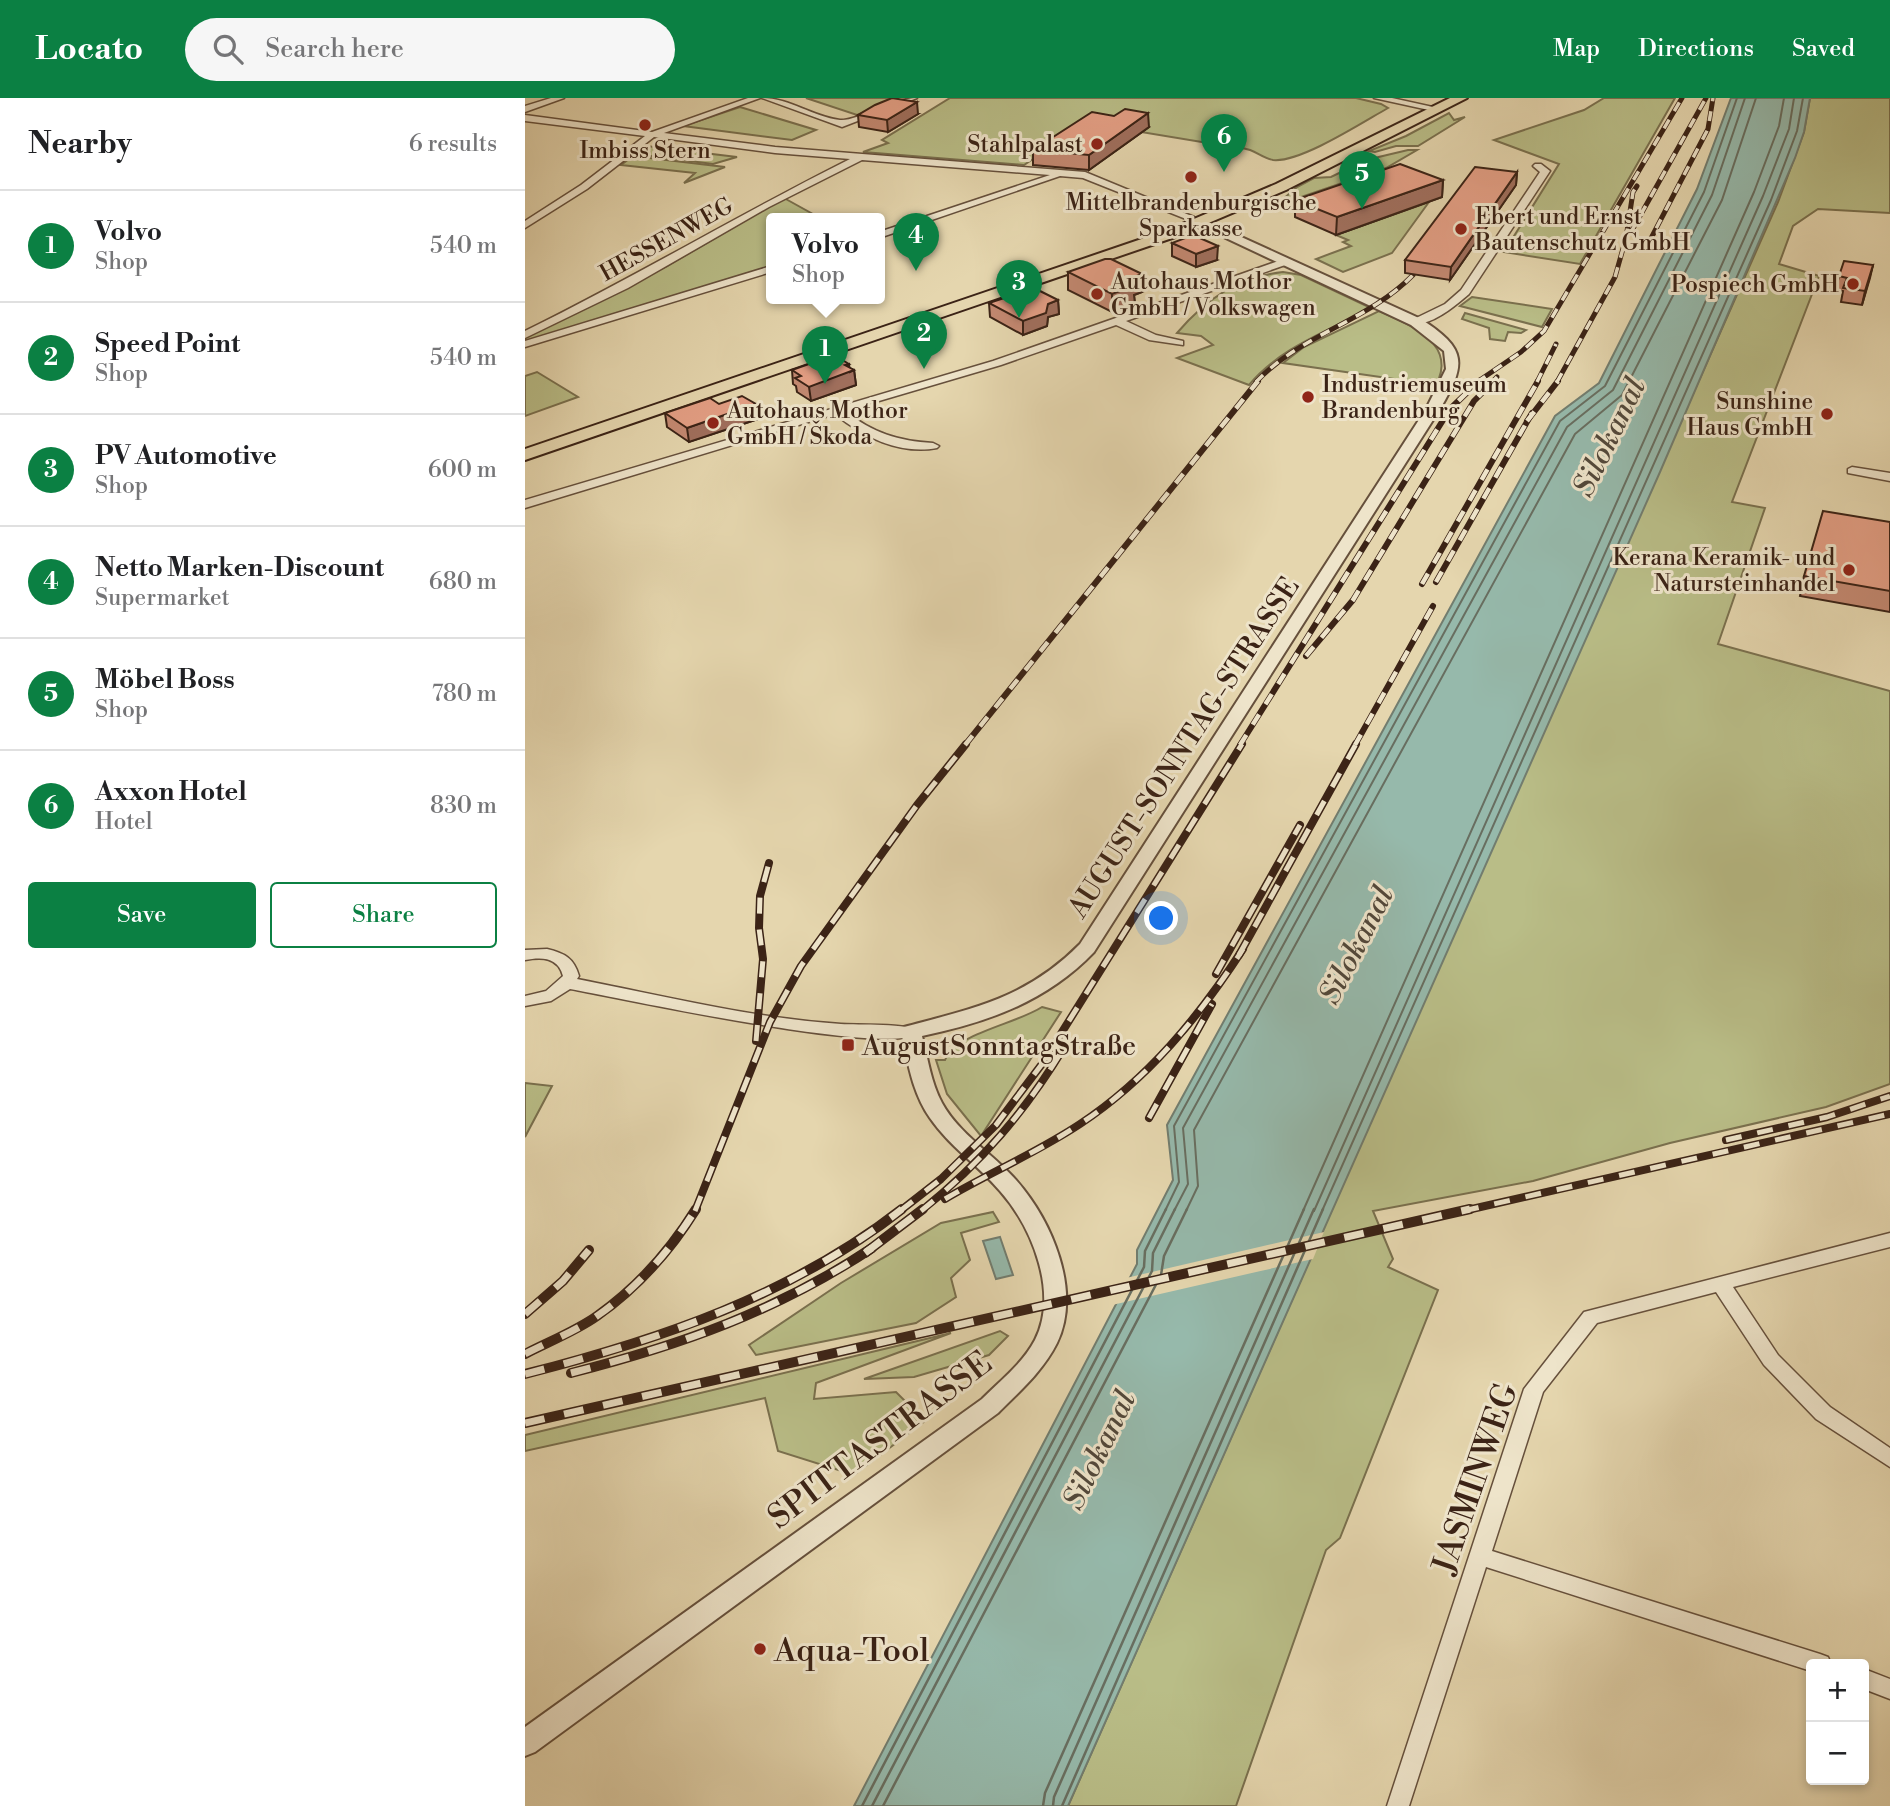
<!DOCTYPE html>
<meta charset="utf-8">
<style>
:root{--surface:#fff;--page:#f6f6f6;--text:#202124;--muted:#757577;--line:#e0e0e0;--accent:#0b8043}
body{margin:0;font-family:"Libre Bodoni",serif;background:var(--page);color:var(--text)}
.controls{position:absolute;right:21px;bottom:21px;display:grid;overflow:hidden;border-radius:7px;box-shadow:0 4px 10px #0003}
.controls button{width:63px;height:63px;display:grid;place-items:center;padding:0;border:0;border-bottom:2px solid var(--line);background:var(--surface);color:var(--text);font:35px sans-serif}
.you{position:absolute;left:637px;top:821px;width:24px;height:24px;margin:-18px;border:5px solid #fff;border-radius:50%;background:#1a73e8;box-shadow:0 0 0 10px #1a73e833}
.badge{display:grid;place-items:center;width:46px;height:46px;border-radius:50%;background:var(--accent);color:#fff;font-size:23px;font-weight:700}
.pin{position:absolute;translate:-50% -58px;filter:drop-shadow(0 2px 4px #0008)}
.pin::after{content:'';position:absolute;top:37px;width:24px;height:21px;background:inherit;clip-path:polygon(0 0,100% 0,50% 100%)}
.popup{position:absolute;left:241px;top:115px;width:119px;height:91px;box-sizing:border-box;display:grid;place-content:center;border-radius:7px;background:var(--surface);filter:drop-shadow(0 2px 5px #0005);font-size:23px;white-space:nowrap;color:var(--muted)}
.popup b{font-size:26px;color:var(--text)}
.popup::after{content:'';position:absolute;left:50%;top:100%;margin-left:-14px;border:14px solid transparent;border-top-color:var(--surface)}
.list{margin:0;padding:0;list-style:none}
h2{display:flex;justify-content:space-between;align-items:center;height:91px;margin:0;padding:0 28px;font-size:30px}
h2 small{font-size:23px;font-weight:400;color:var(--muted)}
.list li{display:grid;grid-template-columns:46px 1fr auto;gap:21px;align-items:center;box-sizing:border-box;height:112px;padding:0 28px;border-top:2px solid var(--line)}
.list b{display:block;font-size:26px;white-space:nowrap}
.list p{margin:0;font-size:23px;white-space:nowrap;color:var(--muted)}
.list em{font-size:23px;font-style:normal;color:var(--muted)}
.actions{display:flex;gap:14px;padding:21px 28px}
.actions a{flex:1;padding:16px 0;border:2px solid var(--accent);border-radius:7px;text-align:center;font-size:24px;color:var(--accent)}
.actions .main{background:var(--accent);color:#fff}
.icon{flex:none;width:38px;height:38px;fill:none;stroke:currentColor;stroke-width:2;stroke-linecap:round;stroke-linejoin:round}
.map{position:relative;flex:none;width:1365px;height:1708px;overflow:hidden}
header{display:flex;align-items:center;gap:42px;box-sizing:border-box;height:98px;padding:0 35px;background:var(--accent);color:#fff}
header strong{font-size:33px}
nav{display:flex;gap:38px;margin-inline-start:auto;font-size:24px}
.search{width:490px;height:63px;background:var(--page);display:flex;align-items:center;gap:18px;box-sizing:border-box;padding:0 24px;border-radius:38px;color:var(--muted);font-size:26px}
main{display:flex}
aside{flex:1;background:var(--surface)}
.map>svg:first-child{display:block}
.green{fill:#b9bd87;stroke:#7a704e;stroke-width:2}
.water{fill:#96b9ab;stroke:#727d6f;stroke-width:2}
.pier{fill:#e5d6ae}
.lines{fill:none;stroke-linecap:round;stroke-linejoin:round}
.shore-far1{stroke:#686e60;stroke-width:2}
.shore{stroke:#686e60;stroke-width:2.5}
.minor-casing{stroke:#66503c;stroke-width:3}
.tertiary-casing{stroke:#66503c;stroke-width:4}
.primary-casing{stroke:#3b2316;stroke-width:4}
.minor{fill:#eee4ca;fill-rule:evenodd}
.tertiary{fill:#eee4ca;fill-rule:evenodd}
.primary{fill:#e5d6ae;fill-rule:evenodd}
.rail-far3-casing{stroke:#3b2316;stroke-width:5}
.rail-far2-casing{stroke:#3b2316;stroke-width:6}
.rail-far1-casing{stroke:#3b2316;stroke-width:8}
.rail-casing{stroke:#3b2316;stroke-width:10}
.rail-far3{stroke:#eee4ca;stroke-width:3.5;stroke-dasharray:10;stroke-linecap:butt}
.rail-far2{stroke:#eee4ca;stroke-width:4.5;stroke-dasharray:12;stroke-linecap:butt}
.rail-far1{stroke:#eee4ca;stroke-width:5;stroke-dasharray:16;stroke-linecap:butt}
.rail{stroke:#eee4ca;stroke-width:7;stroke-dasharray:20;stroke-linecap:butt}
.wall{fill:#c48972;stroke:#3b2316;stroke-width:2}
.shaded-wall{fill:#a06f5d;stroke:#3b2316;stroke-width:2}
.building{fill:#e49f85;stroke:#3b2316;stroke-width:2}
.poi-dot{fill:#8f2418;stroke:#eee4ca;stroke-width:2.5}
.labels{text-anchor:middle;stroke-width:6;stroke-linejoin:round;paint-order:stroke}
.far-poi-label{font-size:23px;fill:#3b2316;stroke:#eee4ca;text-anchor:end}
.far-street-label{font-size:23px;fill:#3b2316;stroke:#eee4ca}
.street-label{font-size:28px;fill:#3b2316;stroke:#eee4ca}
.poi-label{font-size:28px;fill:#3b2316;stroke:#eee4ca;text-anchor:start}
.water-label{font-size:30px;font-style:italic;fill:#52483b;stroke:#eee4ca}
.near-street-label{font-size:33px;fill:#3b2316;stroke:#eee4ca}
.near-poi-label{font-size:33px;fill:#3b2316;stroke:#eee4ca;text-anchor:start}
</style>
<header>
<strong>Locato</strong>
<div class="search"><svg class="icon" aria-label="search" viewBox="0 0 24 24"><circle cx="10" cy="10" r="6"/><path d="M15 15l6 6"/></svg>Search here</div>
<nav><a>Map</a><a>Directions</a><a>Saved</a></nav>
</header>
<main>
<aside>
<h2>Nearby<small>6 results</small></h2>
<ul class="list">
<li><span class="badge">1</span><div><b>Volvo</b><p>Shop</p></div><em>540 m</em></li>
<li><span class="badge">2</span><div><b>Speed Point</b><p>Shop</p></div><em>540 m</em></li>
<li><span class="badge">3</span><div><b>PV Automotive</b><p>Shop</p></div><em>600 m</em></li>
<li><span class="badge">4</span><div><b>Netto Marken-Discount</b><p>Supermarket</p></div><em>680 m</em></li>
<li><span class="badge">5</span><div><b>Möbel Boss</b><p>Shop</p></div><em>780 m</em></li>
<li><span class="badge">6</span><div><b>Axxon Hotel</b><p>Hotel</p></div><em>830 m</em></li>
</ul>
<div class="actions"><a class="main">Save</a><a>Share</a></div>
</aside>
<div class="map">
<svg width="1365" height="1708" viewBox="0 0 1365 1708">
<rect width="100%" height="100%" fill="#e5d6ae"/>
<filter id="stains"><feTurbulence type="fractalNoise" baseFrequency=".00286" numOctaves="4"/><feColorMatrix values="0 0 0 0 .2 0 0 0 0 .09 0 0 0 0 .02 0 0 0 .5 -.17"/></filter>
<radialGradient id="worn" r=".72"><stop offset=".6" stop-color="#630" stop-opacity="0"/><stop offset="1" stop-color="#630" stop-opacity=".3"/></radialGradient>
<g class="green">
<path d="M281 0H362L370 3 332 17Z"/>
<path d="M425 0H831L856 6 863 10C838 24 775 65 748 62 735 60 730 50 713 50L562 25 499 67 338 54 363 45 357 42Z"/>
<path d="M1079 0H1150L1055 166 979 154 1034 66 969 42 1059 12Z"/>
<path d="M1285 0H1365V115L1293 111 1268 128 1254 166 1294 178 1207 404 1240 410 1193 546 1365 593V986L1301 1009 1145 1045 1008 1083 848 1113 868 1161 863 1169 913 1192 815 1440 801 1452 711 1708H543L1253 104 1279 34Z"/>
<path d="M215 9 291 32 267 42 158 28Z"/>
<path d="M924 15 929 22 940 19 893 48H871L850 54 844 53 881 38Z"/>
<path d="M121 48 212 59 188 66 110 56Z"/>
<path d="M883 52H892L861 70 750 108 772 89 789 80 806 79 841 62Z"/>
<path d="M108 58 200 69 159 85 170 75 96 67Z"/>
<path d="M259 100 295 120H246V168L0 245V239L142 168Z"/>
<path d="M904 104 867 155 818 174 791 161 826 148 818 144 823 142 811 137Z"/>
<path d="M758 174 776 177 846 210C802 234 757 248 724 287L652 260 688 247 676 238 652 235C681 201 713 179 758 174Z"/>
<path d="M947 199 1027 211 1017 229 935 208Z"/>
<path d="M854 213C886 227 933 246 911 287L758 265 779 249Z"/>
<path d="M940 215 1001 232 996 235 983 234 980 243 965 241 964 230 937 221Z"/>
<path d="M12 274 53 299 0 318V278Z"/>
<path d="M517 909 536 914 456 1038 422 996 411 962H420C429 936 491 926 517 909Z"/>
<path d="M0 985 27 988 0 1039Z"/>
<path d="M468 1114 474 1124 436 1135 445 1162 426 1180 431 1199 391 1225 231 1257 224 1247 316 1185 416 1125Z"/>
<path d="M475 1233 483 1238 464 1257 389 1279 339 1281Z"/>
<path d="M426 1235 291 1285 289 1301 371 1294 400 1323 329 1377 253 1353 240 1300 0 1353V1337Z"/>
</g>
<g class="water">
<path d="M1206 0H1285L1279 34 1270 60 1135 374 543 1708H329L612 1166V1152L648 1082 642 1027 1030 318 1074 285 1172 91Z"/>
<path d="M475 1139 488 1177 471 1181 458 1143Z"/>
</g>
<path class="pier" d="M799 1134 788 1161 587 1207 601 1180Z"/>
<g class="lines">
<g class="shore-far1">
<path d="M640 1113 654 1084 649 1028 1035 323 1080 288 1179 94 1212 0"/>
<path d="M649 1113 663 1086 658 1030 1042 329 1088 292 1187 97 1220 0"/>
<path d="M661 1113 673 1088 669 1032 1050 336 1097 297 1197 102 1231 0"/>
<path d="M778 1113 1229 94 1254 28 1259 0"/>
<path d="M789 1113 1238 98 1264 31 1269 0"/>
<path d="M797 1113 1246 102 1272 33 1278 0"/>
</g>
<g class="shore">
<path d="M337 1708 619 1169 620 1153 641 1111"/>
<path d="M347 1708 627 1173 628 1155 650 1111"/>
<path d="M358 1708 636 1177 639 1158 662 1111"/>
<path d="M518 1708 520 1695 779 1111"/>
<path d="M528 1708 529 1699 789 1111"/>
<path d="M537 1708 798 1111"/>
</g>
<g class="minor-casing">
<g id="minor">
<path d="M26 0H39L0 14V8Z"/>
<path d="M223 0H235L139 35 250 49 560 74 669 119 661 121 558 80 535 78 354 140V134L525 77 337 62 244 109 103 190 0 240V233C110 179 215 116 325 61L250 55 129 39 62 91 0 130V123L56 87 120 38 0 23V17L127 34Z"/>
<path d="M237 0C265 0 288 19 315 22 330 24 369 0 392 0L317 29Z"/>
<path d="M849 0H867L917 11 913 14Z"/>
<path d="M1010 66H1016L1025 73 944 196C930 208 907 228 887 226V222L920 206 936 192 1015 74 1008 68Z"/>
<path d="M759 161 763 162V166L601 223 631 237 658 243V247L624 242 591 227 476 267 320 313C348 335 373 343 408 345L414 348 412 350C375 357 338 339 310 316L0 410V402L468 263Z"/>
<path d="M246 168V174L0 249V243Z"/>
<path d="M1327 369 1365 375V383L1323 375V371Z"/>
<path d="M22 851C39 855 49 860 54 878L52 881C140 898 227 920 316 926 331 927 387 925 394 934 373 961 90 899 45 891L26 903 0 908V898L21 893 38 878C33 859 17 859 0 862V852Z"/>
<path d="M1365 1135V1149L1208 1189 1253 1257 1305 1309 1365 1350V1369L1291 1321 1239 1267 1191 1194 1072 1225 1018 1294 967 1453 1295 1556 1303 1559 1306 1566H1286V1573L961 1469 884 1708H862L999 1291 1059 1214Z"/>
<path d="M1339 1571 1365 1581V1601L1339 1591Z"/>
</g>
</g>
<g class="tertiary-casing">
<path id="tertiary" d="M671 122H679L896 221C942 251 942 265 915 311L569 854C521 904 463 924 397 938 403 961 406 985 417 1005 434 1036 468 1056 491 1082 527 1123 557 1193 532 1245 518 1273 495 1293 473 1315L10 1654 0 1658V1629L457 1301C475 1283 498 1265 510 1242 534 1195 507 1129 475 1093 453 1067 424 1048 405 1020 387 994 383 964 376 934L379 929C449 910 502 900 555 846L901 311 921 271 919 253 886 227 671 126Z"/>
</g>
<g class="primary-casing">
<path id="primary" d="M925 0H942L761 92 653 138 0 362V351L643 132 751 86Z"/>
</g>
<use href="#minor" class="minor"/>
<use href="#tertiary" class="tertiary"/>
<use href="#primary" class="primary"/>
<g class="rail-far3-casing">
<g id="rail-far3">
<path d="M1106 134 1181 0"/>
<path d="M1122 148 1183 31 1188 0"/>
<path d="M731 284C776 236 842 224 888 177"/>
<path d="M952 284 996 254 1019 233 1157 0"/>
<path d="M967 284 972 279"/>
<path d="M1012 284 1031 246"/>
<path d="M1032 284 1090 179 1101 140 1108 94 1112 88"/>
</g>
</g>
<g class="rail-far2-casing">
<g id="rail-far2">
<path d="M1002 323 1033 283"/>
<path d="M911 484 1007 315"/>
<path d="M897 486 1013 283"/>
<path d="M781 558 828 502 949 303 969 283"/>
<path d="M440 647 733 283"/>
<path d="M715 647 925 311 954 283"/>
<path d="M830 647 908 508"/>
</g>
</g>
<g class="rail-far1-casing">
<g id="rail-far1">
<path d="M714 857 831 646"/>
<path d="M691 876 775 727"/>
<path d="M231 943 238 861 234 830 235 798 244 765"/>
<path d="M624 1020 687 906"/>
<path d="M1201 1042 1302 1019 1365 998"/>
<path d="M420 1101C464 1075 513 1054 555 1026 623 981 674 919 718 851"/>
<path d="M170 1113 245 924 276 868 392 707 441 646"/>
<path d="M375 1113 416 1081 471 1027 517 966 717 646"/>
<path d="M396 1113C457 1064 500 1014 540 948"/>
<path d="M938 1113 1365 1016"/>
</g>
</g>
<g class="rail-casing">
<g id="rail">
<path d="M340 1155 398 1111"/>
<path d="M0 1216 38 1183 64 1152"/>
<path d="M0 1256C23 1244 51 1233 72 1218 113 1189 145 1153 171 1111"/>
<path d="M46 1275C156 1247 252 1213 347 1150"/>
<path d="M0 1276C134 1242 267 1197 377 1111"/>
<path d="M0 1325 945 1111"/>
</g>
</g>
<use href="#rail-far3" class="rail-far3"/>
<use href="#rail-far2" class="rail-far2"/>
<use href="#rail-far1" class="rail-far1"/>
<use href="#rail" class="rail"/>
</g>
<g class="wall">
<path d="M393 16 363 34 334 29 333 17Z"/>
<path d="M589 18 624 29 564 72 508 67V52Z"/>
<path d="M992 74 991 87 925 182 880 175V162Z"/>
<path d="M918 82 917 99 811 137 770 119V102Z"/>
<path d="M647 145 692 162 671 169 647 158Z"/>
<path d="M1348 167 1337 207 1316 204 1318 193 1311 192 1314 178Z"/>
<path d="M543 174 617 194 609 197 610 206 587 214 543 192Z"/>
<path d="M533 202 534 216 523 219 522 228 498 237 465 219 464 205Z"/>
<path d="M324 266V270L329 272 331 287 286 303 272 294 271 288 268 286 267 272Z"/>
<path d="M194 306H231L233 321 164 344 142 329 140 315Z"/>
<path d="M1365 424V514L1275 498 1279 478Z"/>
</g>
<g class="shaded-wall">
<path d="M392 4 393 16 363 34 362 22Z"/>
<path d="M623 15 624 29 564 72V57Z"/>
<path d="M992 74 991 87 925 182 926 169Z"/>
<path d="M918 82 917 99 811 137 812 119Z"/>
<path d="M693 148 692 162 671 169V156Z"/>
<path d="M1348 167 1345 180 1337 207 1340 193Z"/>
<path d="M617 176V194L609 197 610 206 587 214V196L598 183Z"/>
<path d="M533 202 534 216 523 219 522 228 498 237V223L523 206Z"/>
<path d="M324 266 325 274 329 272 331 287 286 303 284 289Z"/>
<path d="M231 306 233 321 164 344 162 330Z"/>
</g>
<g class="building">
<path d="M367 0 392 4 362 22 333 17 350 7Z"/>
<path d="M600 11 623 15 564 57 508 52 567 14 589 18Z"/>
<path d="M875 66 918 82 812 119 770 102Z"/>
<path d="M950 69 992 74 926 169 880 162Z"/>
<path d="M668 137 693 148 671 156 647 145Z"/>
<path d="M580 161H586L617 176 598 183 609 188 587 196 543 174Z"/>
<path d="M1319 163 1348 167 1340 193 1318 190 1322 180 1314 178Z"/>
<path d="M509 190 533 202 523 206 521 215 498 223 464 205Z"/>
<path d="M309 257 324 266 320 267 329 272 284 289 270 280 276 278 267 272Z"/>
<path d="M217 298 231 306 162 330 140 315 185 300 194 306Z"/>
<path d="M1298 413 1365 424V493L1279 478Z"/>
</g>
<g class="poi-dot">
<circle cx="120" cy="27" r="7"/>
<circle cx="572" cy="46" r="7"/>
<circle cx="666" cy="79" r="7"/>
<circle cx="936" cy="131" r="7"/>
<circle cx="1328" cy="186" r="7"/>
<circle cx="572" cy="196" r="7"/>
<circle cx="783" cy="299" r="7"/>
<circle cx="1302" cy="316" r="7"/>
<circle cx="188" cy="325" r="7"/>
<circle cx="1324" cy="472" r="7"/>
<rect x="316" y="940" width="14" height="14" rx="3.5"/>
<circle cx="235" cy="1551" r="7"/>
</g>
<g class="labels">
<g class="far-poi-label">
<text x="558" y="54">Stahlpalast</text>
<text x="120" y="60" text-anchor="middle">Imbiss Stern</text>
<text x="666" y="112" text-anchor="middle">Mittelbrandenburgische<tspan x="666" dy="26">Sparkasse</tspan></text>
<text x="950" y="126" text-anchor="start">Ebert und Ernst<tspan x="950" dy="26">Bautenschutz GmbH</tspan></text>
<text x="586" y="191" text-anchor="start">Autohaus Mothor<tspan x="586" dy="26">GmbH / Volkswagen</tspan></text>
<text x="1314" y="194">Pospiech GmbH</text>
<text x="797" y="294" text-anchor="start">Industriemuseum<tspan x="797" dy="26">Brandenburg</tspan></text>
<text x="1288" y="311">Sunshine<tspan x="1288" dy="26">Haus GmbH</tspan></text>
<text x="202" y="320" text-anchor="start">Autohaus Mothor<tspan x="202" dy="26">GmbH / Škoda</tspan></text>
<text x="1310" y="467">Kerana Keramik- und<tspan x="1310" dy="26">Natursteinhandel</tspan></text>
</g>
<g class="far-street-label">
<text transform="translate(141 141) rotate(-29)" y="8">HESSENWEG</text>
</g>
<g class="street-label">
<text transform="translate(658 649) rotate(-57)" y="10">AUGUST-SONNTAG-STRASSE</text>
</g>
<g class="poi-label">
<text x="337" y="957">AugustSonntagStraße</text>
</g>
<g class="water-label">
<text transform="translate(1084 339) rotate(-64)" y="10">Silokanal</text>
<text transform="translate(831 847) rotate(-63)" y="10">Silokanal</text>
<text transform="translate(574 1352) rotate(-64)" y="10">Silokanal</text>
</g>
<g class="near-street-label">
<text transform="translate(354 1341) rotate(-37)" y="12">SPITTASTRASSE</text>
<text transform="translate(949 1380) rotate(-71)" y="12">JASMINWEG</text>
</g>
<g class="near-poi-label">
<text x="249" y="1563">Aqua-Tool</text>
</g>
</g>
<rect width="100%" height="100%" filter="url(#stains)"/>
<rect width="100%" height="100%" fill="url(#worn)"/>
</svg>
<div class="controls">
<button>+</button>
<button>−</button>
</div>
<div class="you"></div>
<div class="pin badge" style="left:300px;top:286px">1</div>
<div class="popup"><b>Volvo</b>Shop</div>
<div class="pin badge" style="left:399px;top:271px">2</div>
<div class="pin badge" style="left:494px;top:220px">3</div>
<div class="pin badge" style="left:391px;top:173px">4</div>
<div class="pin badge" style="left:837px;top:111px">5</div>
<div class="pin badge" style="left:699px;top:74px">6</div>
</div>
</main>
